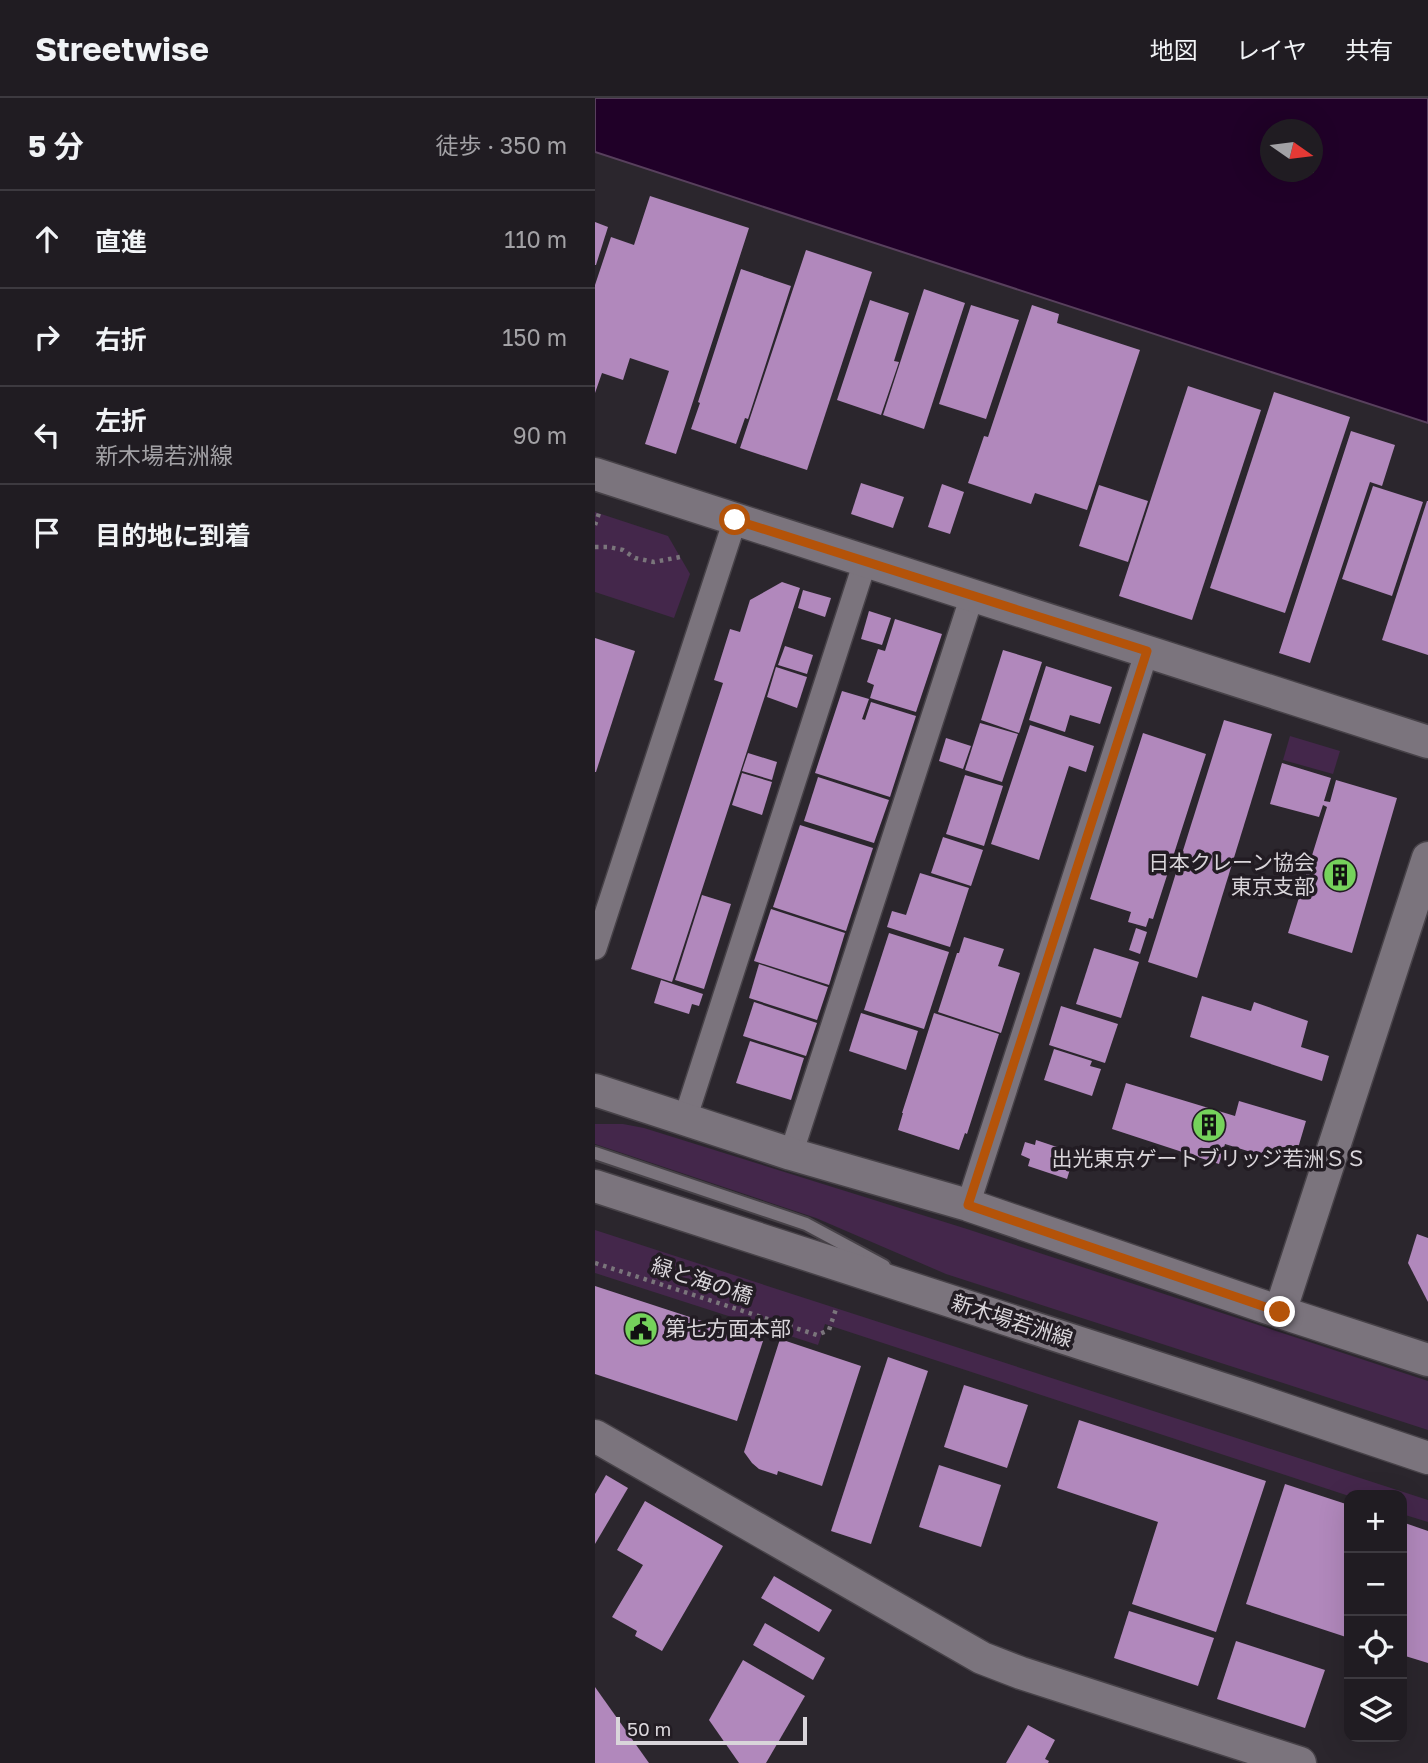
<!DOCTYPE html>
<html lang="ja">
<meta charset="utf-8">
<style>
:root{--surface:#201c22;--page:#28252a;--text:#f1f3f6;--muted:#a2a1a5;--line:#3d3a40}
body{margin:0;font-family:"Golos Text","Noto Sans JP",sans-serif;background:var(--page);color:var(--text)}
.controls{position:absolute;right:21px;bottom:21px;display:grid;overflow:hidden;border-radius:14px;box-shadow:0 7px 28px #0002}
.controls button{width:63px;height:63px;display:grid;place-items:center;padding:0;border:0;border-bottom:2px solid var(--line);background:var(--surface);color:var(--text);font:35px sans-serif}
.compass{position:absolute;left:665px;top:21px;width:63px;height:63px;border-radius:50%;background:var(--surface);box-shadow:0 7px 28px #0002;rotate:104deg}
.scale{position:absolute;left:21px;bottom:18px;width:191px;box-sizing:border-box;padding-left:7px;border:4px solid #d9d5da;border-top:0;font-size:19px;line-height:24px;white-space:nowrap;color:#d9d5da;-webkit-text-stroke:5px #221c23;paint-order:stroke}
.stop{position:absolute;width:21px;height:21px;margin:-16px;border:5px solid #b45309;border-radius:50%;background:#fff}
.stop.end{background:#b45309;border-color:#fff;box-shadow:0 2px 7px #0008}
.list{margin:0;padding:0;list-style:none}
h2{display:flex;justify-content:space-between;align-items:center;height:91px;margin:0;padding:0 28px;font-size:30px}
h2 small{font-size:23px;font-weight:400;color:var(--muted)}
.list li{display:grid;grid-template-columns:46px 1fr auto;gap:21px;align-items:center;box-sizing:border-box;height:98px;padding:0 28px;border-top:2px solid var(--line)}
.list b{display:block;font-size:26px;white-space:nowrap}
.list p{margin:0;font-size:23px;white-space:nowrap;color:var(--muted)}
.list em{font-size:23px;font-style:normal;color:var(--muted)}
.icon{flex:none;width:38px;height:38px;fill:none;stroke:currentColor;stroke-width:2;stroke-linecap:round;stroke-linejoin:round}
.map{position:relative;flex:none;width:833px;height:1665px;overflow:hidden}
header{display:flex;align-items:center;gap:42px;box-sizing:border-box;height:98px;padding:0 35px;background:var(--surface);border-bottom:2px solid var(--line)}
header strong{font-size:33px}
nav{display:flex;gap:38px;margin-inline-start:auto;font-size:24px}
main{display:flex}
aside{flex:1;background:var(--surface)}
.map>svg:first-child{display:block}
.green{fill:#44274b}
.water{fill:#200028;stroke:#58405d;stroke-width:2;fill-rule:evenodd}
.building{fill:#b188bc}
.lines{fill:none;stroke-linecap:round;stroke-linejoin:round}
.lane-casing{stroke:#474248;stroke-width:16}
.street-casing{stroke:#474248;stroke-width:26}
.secondary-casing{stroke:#474248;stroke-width:35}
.path{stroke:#7a757b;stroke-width:4.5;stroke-dasharray:3.5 5;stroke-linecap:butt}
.lane{stroke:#7b747d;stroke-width:12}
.street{stroke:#7b747d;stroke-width:23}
.secondary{stroke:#7b747d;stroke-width:32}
.route{stroke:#b45309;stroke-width:9}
.labels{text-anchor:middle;stroke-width:7;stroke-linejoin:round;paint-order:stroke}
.poi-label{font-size:21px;fill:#d9d5da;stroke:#221c23;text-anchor:end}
.street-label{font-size:21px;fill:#d9d5da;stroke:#221c23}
</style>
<header>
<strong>Streetwise</strong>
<nav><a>地図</a><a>レイヤ</a><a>共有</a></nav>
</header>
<main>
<aside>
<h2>5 分<small>徒歩 · 350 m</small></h2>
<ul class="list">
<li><svg class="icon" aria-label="ahead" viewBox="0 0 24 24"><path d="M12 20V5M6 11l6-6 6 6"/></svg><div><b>直進</b></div><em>110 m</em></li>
<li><svg class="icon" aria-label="right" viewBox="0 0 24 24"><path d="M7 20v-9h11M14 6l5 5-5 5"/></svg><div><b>右折</b></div><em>150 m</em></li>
<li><svg class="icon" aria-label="left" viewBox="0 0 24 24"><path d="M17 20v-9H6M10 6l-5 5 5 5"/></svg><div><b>左折</b><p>新木場若洲線</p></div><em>90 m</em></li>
<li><svg class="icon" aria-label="arrive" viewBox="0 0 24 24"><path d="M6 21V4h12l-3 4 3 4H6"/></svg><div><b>目的地に到着</b></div></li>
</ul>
</aside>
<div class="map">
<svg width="833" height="1665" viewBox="0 0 833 1665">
<rect width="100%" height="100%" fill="#2b262d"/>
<g class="green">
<path d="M0 414 73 438 95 476 79 520 0 494Z"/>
<path d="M695 638 745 653 738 676 688 662Z"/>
<path d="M0 1026H28L49 1030 372 1131 833 1283V1332L351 1176 221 1120 0 1046Z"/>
<path d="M0 1132 833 1402V1424L807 1416V1397L754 1398 230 1226 223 1247 0 1175Z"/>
</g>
<path class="water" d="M0 0H833V325L0 54ZM676 32H718V74H676Z"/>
<g class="building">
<path d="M55 98 154 130 81 356 50 346 74 273 35 260 28 282 7 275 0 295V187L16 139 39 147Z"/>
<path d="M0 124 13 129 1 167H0Z"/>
<path d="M211 152 277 174 212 372 145 350Z"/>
<path d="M146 171 196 188 153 321 150 320 141 346 96 331 105 305 103 304Z"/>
<path d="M329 191 370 205 329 331 288 317Z"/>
<path d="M275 202 314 215 299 263 304 264 286 317 242 302Z"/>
<path d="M376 207 424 222 391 321 344 306Z"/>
<path d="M437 207 464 216 462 225 545 252 492 412 440 395 436 406 373 385 389 338 393 339Z"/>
<path d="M593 288 666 312 597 522 524 498Z"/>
<path d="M679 294 755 319 690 515 615 490Z"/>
<path d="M756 333 800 347 787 388 775 384 715 565 684 555Z"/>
<path d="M266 385 309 399 298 430 256 416Z"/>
<path d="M347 386 369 394 355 436 333 429Z"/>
<path d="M504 387 553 403 533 464 484 448Z"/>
<path d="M778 388 828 404 797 498 747 481Z"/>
<path d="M832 403H833V557L787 542Z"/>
<path d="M187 484 205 490 77 884 36 871 128 585 119 582 135 531 145 534 155 502Z"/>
<path d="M208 492 236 500 230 519 203 510Z"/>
<path d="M274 513 296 520 287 547 266 541Z"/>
<path d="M300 521 347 536 321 614 275 600 279 587 272 584 283 551 290 553Z"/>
<path d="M0 540 40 553 1 674H0Z"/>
<path d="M190 548 218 557 212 576 183 567Z"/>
<path d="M408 552 447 564 424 635 386 622Z"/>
<path d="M451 568 517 589 505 626 475 617 470 634 434 622Z"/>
<path d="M181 569 212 579 202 610 172 599Z"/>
<path d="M247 593 274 601 267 621 270 622 276 604 321 618 295 699 220 675Z"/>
<path d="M629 622 677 636 602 880 553 864Z"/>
<path d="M385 625 423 636 407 684 370 672Z"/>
<path d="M435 627 499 648 491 674 474 668 444 762 396 746Z"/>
<path d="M548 635 611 656 558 821 554 820 551 829 533 824 536 814 495 801Z"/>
<path d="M351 640 376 648 368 671 344 663Z"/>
<path d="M153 655 182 664 177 682 147 673Z"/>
<path d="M687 665 736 680 729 703 735 704 741 682 802 700 757 855 693 835 732 709 728 707 724 719 675 706Z"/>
<path d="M147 675 177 684 167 717 137 707Z"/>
<path d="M370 677 408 688 389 748 351 736Z"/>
<path d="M223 679 294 702 279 745 209 723Z"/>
<path d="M205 727 278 750 251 833 178 809Z"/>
<path d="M348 739 388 752 376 788 336 775Z"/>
<path d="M325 775 374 790 355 849 292 829 297 813 311 817Z"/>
<path d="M107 797 136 806 109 891 80 882Z"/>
<path d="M176 811 250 835 234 887 159 863Z"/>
<path d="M541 830 552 834 545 856 534 852Z"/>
<path d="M294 835 354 854 329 931 269 912Z"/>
<path d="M369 839 409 851 403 868 425 875 406 935 343 914 362 855H364Z"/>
<path d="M499 850 544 864 526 920 481 906Z"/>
<path d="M164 866 233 889 222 922 154 900Z"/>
<path d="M66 882 108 896 104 908 97 906 94 916 59 905Z"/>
<path d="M607 898 656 913 659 904 713 923 706 949 734 958 727 983 595 939Z"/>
<path d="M159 904 222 925 211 958 148 938Z"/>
<path d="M466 908 523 926 510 965 454 947Z"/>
<path d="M266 915 323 933 311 972 254 953Z"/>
<path d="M339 915 404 936 372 1036 370 1035 364 1052 303 1032 308 1015H307Z"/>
<path d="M155 943 209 960 196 1002 141 985Z"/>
<path d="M459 951 497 963 495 968 506 971 497 998 449 982Z"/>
<path d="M531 985 640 1018 644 1003 711 1023 698 1067 630 1046 624 1066 517 1031Z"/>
<path d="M441 1042 480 1055 472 1081 433 1068 435 1061 426 1057 430 1044 440 1047Z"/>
<path d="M822 1136 833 1140V1204L813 1165Z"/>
<path d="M0 1188 168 1243 142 1323 0 1276Z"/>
<path d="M185 1241 266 1268 227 1388 183 1373 182 1377 164 1371 157 1365 149 1354Z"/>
<path d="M293 1259 333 1273 276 1446 236 1433Z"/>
<path d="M369 1287 433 1307 412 1370 349 1349Z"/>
<path d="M484 1322 671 1383 621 1534 537 1506 563 1424 462 1390Z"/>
<path d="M344 1367 406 1387 386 1449 324 1429Z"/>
<path d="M11 1377 33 1390 0 1446V1396Z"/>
<path d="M690 1386 754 1407V1540L651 1506Z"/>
<path d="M50 1403 128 1448 67 1553 40 1538 42 1533 17 1519 48 1467 22 1452Z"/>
<path d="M807 1424 833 1433V1565L807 1557Z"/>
<path d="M179 1478 237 1512 224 1534 166 1500Z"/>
<path d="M534 1513 619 1540 603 1588 519 1560Z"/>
<path d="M170 1525 230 1560 218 1582 158 1547Z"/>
<path d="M641 1543 730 1572 710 1630 622 1601Z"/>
<path d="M148 1562 210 1598 171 1665H144L114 1622Z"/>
<path d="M0 1589 54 1665H0Z"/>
<path d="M433 1627 460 1642 450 1661 454 1663 453 1665H411Z"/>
</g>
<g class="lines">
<g class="lane-casing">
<path id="lane" d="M0 1055 211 1126 289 1168"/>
</g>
<g class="street-casing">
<g id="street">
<path d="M0 850 140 422"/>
<path d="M90 1021 270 464"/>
<path d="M196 1056 377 498"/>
<path d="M373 1107 552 553"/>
</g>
</g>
<g class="secondary-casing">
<g id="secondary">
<path d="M0 376 833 644"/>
<path d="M0 992 196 1056 373 1107 685 1214 833 1262"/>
<path d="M0 1088 652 1299 833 1360"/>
<path d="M685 1214 833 760"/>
<path d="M0 1338 387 1560 426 1575 705 1665"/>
</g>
</g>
<g class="path">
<path d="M0 427 4 415"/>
<path d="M0 449H14L28 452 40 460 59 464 85 459"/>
<path d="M0 1165 222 1237 234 1232 242 1208"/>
</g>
<use href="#lane" class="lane"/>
<use href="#street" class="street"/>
<use href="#secondary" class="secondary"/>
</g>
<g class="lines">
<path class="route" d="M140 422 552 553 373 1107 685 1214"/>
</g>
<defs>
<g id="building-disc" transform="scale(1.75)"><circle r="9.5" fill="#75d25b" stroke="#221c23"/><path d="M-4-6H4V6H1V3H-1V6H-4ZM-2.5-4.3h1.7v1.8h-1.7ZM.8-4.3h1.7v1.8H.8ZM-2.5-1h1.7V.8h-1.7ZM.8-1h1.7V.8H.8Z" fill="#111"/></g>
<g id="civic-disc" transform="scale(1.75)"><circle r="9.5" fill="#75d25b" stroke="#221c23"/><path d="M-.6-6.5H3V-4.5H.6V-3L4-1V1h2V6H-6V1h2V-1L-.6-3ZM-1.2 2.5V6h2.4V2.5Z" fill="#111"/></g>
</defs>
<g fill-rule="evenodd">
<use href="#building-disc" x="745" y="777"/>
<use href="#building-disc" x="614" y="1027"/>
<use href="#civic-disc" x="46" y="1231"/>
</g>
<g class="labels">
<g class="poi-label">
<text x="720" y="772">日本クレーン協会<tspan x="720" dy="24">東京支部</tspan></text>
<text x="614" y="1068" text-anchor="middle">出光東京ゲートブリッジ若洲ＳＳ</text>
<text x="70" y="1238" text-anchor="start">第七方面本部</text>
</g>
<g class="street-label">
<text transform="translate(107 1183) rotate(18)" y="7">緑と海の橋</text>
<text transform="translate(417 1223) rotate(18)" y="7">新木場若洲線</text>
</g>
</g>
</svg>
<div class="controls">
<button>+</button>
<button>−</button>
<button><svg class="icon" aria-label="locate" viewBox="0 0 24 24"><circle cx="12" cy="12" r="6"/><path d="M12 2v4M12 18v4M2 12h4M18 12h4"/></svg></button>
<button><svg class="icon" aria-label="layers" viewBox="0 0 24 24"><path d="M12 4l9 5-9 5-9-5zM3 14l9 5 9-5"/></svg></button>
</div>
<svg class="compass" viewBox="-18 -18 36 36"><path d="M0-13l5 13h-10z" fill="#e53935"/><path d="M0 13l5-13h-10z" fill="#a2a1a5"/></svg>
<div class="scale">50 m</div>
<div class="stop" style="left:140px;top:422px"></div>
<div class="stop end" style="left:685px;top:1214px"></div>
</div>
</main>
